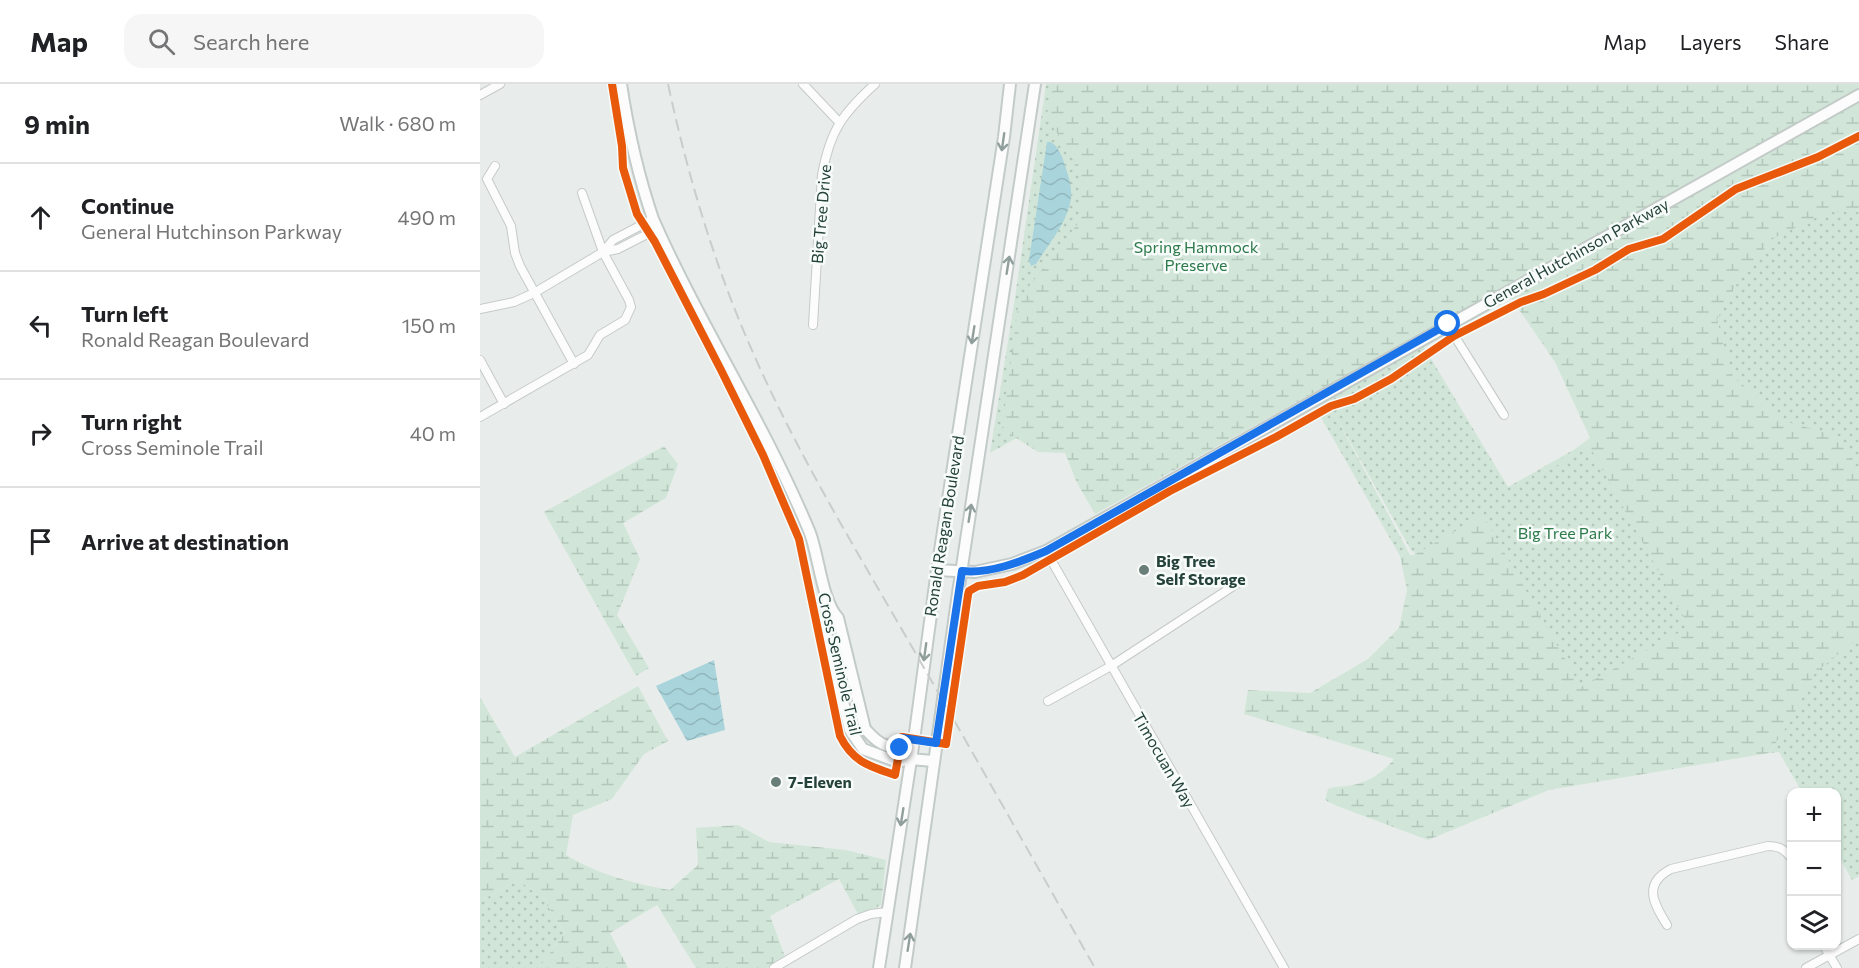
<!DOCTYPE html>
<meta charset="utf-8">
<style>
:root{--surface:#fff;--page:#f6f6f6;--text:#202124;--muted:#757577;--line:#e0e0e0}
body{margin:0;font-family:Commissioner,sans-serif;background:var(--page);color:var(--text)}
.controls{position:absolute;right:18px;bottom:18px;display:grid;overflow:hidden;border-radius:12px;box-shadow:0 2px 4px #0004}
.controls button{width:54px;height:54px;display:grid;place-items:center;padding:0;border:0;border-bottom:2px solid var(--line);background:var(--surface);color:var(--text);font:30px sans-serif}
.stop{position:absolute;width:18px;height:18px;margin:-14px;border:4px solid #1a73e8;border-radius:50%;background:#fff}
.stop.end{background:#1a73e8;border-color:#fff;box-shadow:0 2px 6px #0008}
.list{margin:0;padding:0;list-style:none}
h2{display:flex;justify-content:space-between;align-items:center;height:78px;margin:0;padding:0 24px;font-size:26px}
h2 small{font-size:20px;font-weight:400;color:var(--muted)}
.list li{display:grid;grid-template-columns:39px 1fr auto;gap:18px;align-items:center;box-sizing:border-box;height:108px;padding:0 24px;border-top:2px solid var(--line)}
.list b{display:block;font-size:22px;white-space:nowrap}
.list p{margin:0;font-size:20px;white-space:nowrap;color:var(--muted)}
.list em{font-size:20px;font-style:normal;color:var(--muted)}
.icon{flex:none;width:33px;height:33px;fill:none;stroke:currentColor;stroke-width:2;stroke-linecap:round;stroke-linejoin:round}
.map{position:relative;flex:none;width:1379px;height:884px;overflow:hidden}
header{display:flex;align-items:center;gap:36px;box-sizing:border-box;height:84px;padding:0 30px;background:var(--surface);border-bottom:2px solid var(--line)}
header strong{font-size:28px}
nav{display:flex;gap:33px;margin-inline-start:auto;font-size:21px}
.search{width:420px;height:54px;background:var(--page);display:flex;align-items:center;gap:15px;box-sizing:border-box;padding:0 21px;border-radius:18px;color:var(--muted);font-size:22px}
main{display:flex}
aside{flex:1;background:var(--surface)}
.map>svg:first-child{display:block}
.green{fill:url(#green-dots);fill-rule:evenodd}
.wetland{fill:url(#wetland-marsh)}
.water{fill:url(#water-waves)}
.lines{fill:none;stroke-linecap:round;stroke-linejoin:round}
.street-casing{stroke:#c5cac8;stroke-width:10}
.secondary-casing{stroke:#c3cbc8;stroke-width:14}
.street{stroke:#fcfcfc;stroke-width:8}
.secondary{stroke:#fcfcfc;stroke-width:10}
.rail{stroke:#c9cdcc;stroke-width:2;stroke-dasharray:12 6;stroke-linecap:butt}
.cycleway-casing{stroke:#f7fbf9;stroke-width:11}
.cycleway{stroke:#e8590c;stroke-width:8}
.oneway{stroke:#909f9b}
.route{stroke:#1a73e8;stroke-width:8}
.poi-dot{fill:#697e78;stroke:#f7fbf9;stroke-width:2}
.labels{text-anchor:middle;stroke-width:5;stroke-linejoin:round;paint-order:stroke}
.street-label{font-size:16px;fill:#24423a;stroke:#f7fbf9}
.park-label{font-size:16px;fill:#2d7a4b;stroke:#f7fbf9}
.poi-label{font-size:16px;font-weight:bold;fill:#24423a;stroke:#f7fbf9;text-anchor:start}
</style>
<header>
<strong>Map</strong>
<div class="search"><svg class="icon" aria-label="search" viewBox="0 0 24 24"><circle cx="10" cy="10" r="6"/><path d="M15 15l6 6"/></svg>Search here</div>
<nav><a>Map</a><a>Layers</a><a>Share</a></nav>
</header>
<main>
<aside>
<h2>9 min<small>Walk · 680 m</small></h2>
<ul class="list">
<li><svg class="icon" aria-label="ahead" viewBox="0 0 24 24"><path d="M12 20V5M6 11l6-6 6 6"/></svg><div><b>Continue</b><p>General Hutchinson Parkway</p></div><em>490 m</em></li>
<li><svg class="icon" aria-label="left" viewBox="0 0 24 24"><path d="M17 20v-9H6M10 6l-5 5 5 5"/></svg><div><b>Turn left</b><p>Ronald Reagan Boulevard</p></div><em>150 m</em></li>
<li><svg class="icon" aria-label="right" viewBox="0 0 24 24"><path d="M7 20v-9h11M14 6l5 5-5 5"/></svg><div><b>Turn right</b><p>Cross Seminole Trail</p></div><em>40 m</em></li>
<li><svg class="icon" aria-label="arrive" viewBox="0 0 24 24"><path d="M6 21V4h12l-3 4 3 4H6"/></svg><div><b>Arrive at destination</b></div></li>
</ul>
</aside>
<div class="map">
<svg width="1379" height="884" viewBox="0 0 1379 884">
<defs>
<pattern id="green-dots" width="8" height="8" patternUnits="userSpaceOnUse" patternTransform="scale(1.5)"><rect width="8" height="8" fill="#d1e6d8"/><path d="M2 2h.1M6 6h.1" fill="none" stroke="#b3c6ba" stroke-width="1.8" stroke-linecap="round"/></pattern>
<pattern id="wetland-marsh" width="20" height="14" patternUnits="userSpaceOnUse" patternTransform="scale(1.5)"><rect width="20" height="14" fill="#d1e6d8"/><path d="M1 5h8M5 5V1M11 12h8M15 12V8" fill="none" stroke="#b3c6ba"/></pattern>
<pattern id="water-waves" width="16" height="10" patternUnits="userSpaceOnUse" patternTransform="scale(1.5)"><rect width="16" height="10" fill="#a9d4db"/><path d="M0 5q4-4 8 0t8 0" fill="none" stroke="#91b7bd"/></pattern>
</defs>
<rect width="100%" height="100%" fill="#e8edeb"/>
<g class="green">
<path d="M566 0H1379V792L1372 796 1357 769 1356 708H1322L1299 668 1289 669 1295 660 1070 703 933 467 932 468 851 324 928 467 920 472 834 321 846 314 838 301 569 336 510 369 534 220ZM1039 210 1118 352 1028 403 944 263Z"/>
<path d="M39 796 64 816 85 849 59 884H0V817Z"/>
</g>
<g class="wetland">
<path d="M574 0H1379V6L615 430 597 399 585 369 558 368 522 345 539 215 599 138 602 102 590 67 566 34Z"/>
<path d="M1379 16V128H1348L1294 154 1263 189 1237 235 1251 291 1308 338 1360 353 1379 389V553L1335 589 1311 636 1289 669 1069 706 948 756 857 722 845 716 848 705C855 702 860 703 867 702 886 700 902 690 914 675L764 630 768 606 830 609 888 575 919 544 927 506 920 472 928 467 930 471H934L1003 431 1101 603 1207 544V539L1111 365H1106L1060 391 1110 354 1075 278 1029 211Z"/>
<path d="M184 362 198 380 186 414 143 439 160 475 137 531 169 584 156 592 64 428Z"/>
<path d="M158 602 188 657 164 670 132 715 93 731 86 771C119 791 152 799 190 806L218 781 216 744 258 741 289 758 366 766 406 776 401 821 380 834 359 795 290 832 306 875 290 884H216L177 821 130 849 148 884H59L85 849 64 816 39 796 0 817V613L35 673Z"/>
</g>
<g class="water">
<path d="M567 58H571C579 63 583 74 585 82 589 92 592 104 591 114 588 138 568 161 556 180L551 182 549 176Z"/>
<path d="M234 576 245 646 207 657 176 602Z"/>
</g>
<g class="lines">
<g class="street-casing">
<g id="street">
<path d="M323 0 359 38"/>
<path d="M0 11 20 0"/>
<path d="M15 82 7 95 31 142 35 169 40 182 94 280"/>
<path d="M123 168 138 165 177 145"/>
<path d="M0 225 34 218 54 209 123 168 133 156 173 135"/>
<path d="M967 240 1024 331"/>
<path d="M333 241 342 91C350 47 362 30 395 0"/>
<path d="M0 276 24 320"/>
<path d="M0 333 108 271 120 251 145 236 151 223 149 216 123 168 102 109"/>
<path d="M566 467 804 884"/>
<path d="M568 617 631 582 758 499"/>
<path d="M1187 841C1174 820 1162 800 1191 785L1288 762C1300 762 1305 766 1312 775"/>
<path d="M1344 862 1357 884"/>
<path d="M294 884 377 835 391 830 407 828"/>
<path d="M1326 884 1379 855"/>
</g>
</g>
<g class="secondary-casing">
<g id="secondary">
<path d="M141 0C148 46 158 91 173 135 220 242 285 340 330 449 339 473 342 517 358 534L385 645C391 651 396 658 405 661 420 667 417 661 430 675"/>
<path d="M457 486 495 488 532 480 566 467 1379 11"/>
<path d="M350 525 344 541 370 646 383 665 418 678 430 675 453 677"/>
<path d="M399 884 434 656 457 486 524 53 530 0"/>
<path d="M425 884 478 509 555 0"/>
</g>
</g>
<use href="#street" class="street"/>
<use href="#secondary" class="secondary"/>
<path class="rail" d="M188 0C207 88 232 173 267 255 314 365 377 467 436 570 496 674 555 779 615 884"/>
<g class="cycleway-casing">
<path id="cycleway" d="M132 0 142 62 143 84 157 130 175 158 241 286 283 371 319 455 360 652C373 678 389 682 415 691L422 653 466 660 488 511 489 507 498 502 525 498 543 491 690 407 796 353 851 322 874 315 911 295 974 252 1041 218 1064 210 1115 186 1149 165 1183 155 1256 105 1338 73 1379 52"/>
</g>
<use href="#cycleway" class="cycleway"/>
</g>
<defs><path id="oneway-shaft" d="M-6 0H5M1.5-3L5.5 0L1.5 3" fill="none" stroke-width="1.6" stroke-linecap="round" stroke-linejoin="round" transform="scale(1.5)"/></defs>
<g class="oneway">
<use href="#oneway-shaft" transform="translate(523 58) rotate(98)"/>
<use href="#oneway-shaft" transform="translate(528 181) rotate(-81)"/>
<use href="#oneway-shaft" transform="translate(493 251) rotate(99)"/>
<use href="#oneway-shaft" transform="translate(490 429) rotate(-81)"/>
<use href="#oneway-shaft" transform="translate(445 568) rotate(98)"/>
<use href="#oneway-shaft" transform="translate(422 733) rotate(99)"/>
<use href="#oneway-shaft" transform="translate(429 858) rotate(-81)"/>
</g>
<g class="lines">
<path class="route" d="M420 664 422 654 456 659 482 487C510 490 540 478 566 467L968 240"/>
</g>
<g class="poi-dot">
<circle cx="664" cy="486" r="6"/>
<circle cx="296" cy="698" r="6"/>
</g>
<g class="labels">
<g class="street-label">
<text transform="translate(341 130) rotate(-85)" y="6">Big Tree Drive</text>
<text transform="translate(1096 169) rotate(-29)" y="6">General Hutchinson Parkway</text>
<text transform="translate(464 442) rotate(-81)" y="6">Ronald Reagan Boulevard</text>
<text transform="translate(360 580) rotate(77)" y="6">Cross Seminole Trail</text>
<text transform="translate(684 676) rotate(60)" y="6">Timocuan Way</text>
</g>
<g class="park-label">
<text x="716" y="169">Spring Hammock<tspan x="716" dy="18">Preserve</tspan></text>
<text x="1085" y="455">Big Tree Park</text>
</g>
<g class="poi-label">
<text x="676" y="483">Big Tree<tspan x="676" dy="18">Self Storage</tspan></text>
<text x="308" y="704">7-Eleven</text>
</g>
</g>
</svg>
<div class="controls">
<button>+</button>
<button>−</button>
<button><svg class="icon" aria-label="layers" viewBox="0 0 24 24"><path d="M12 4l9 5-9 5-9-5zM3 14l9 5 9-5"/></svg></button>
</div>
<div class="stop" style="left:968px;top:240px"></div>
<div class="stop end" style="left:420px;top:664px"></div>
</div>
</main>
